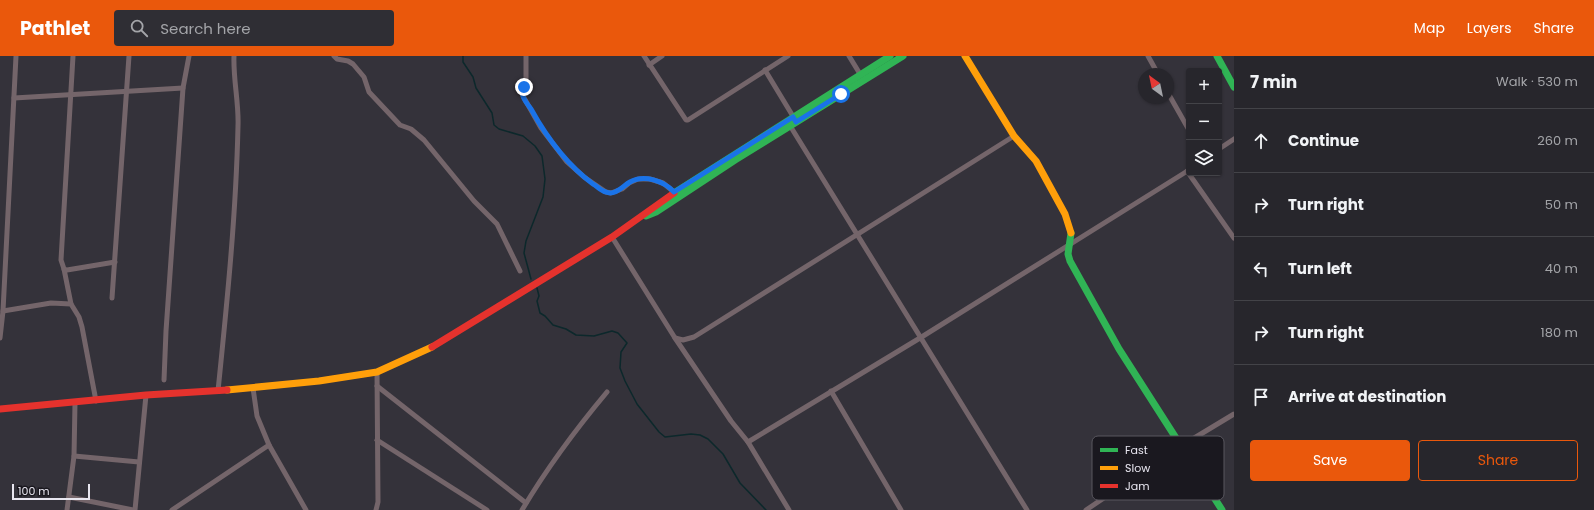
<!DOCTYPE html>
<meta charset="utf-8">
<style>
:root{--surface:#27262c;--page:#2f2e34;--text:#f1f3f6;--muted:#a4a5a9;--line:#434348;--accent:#ea580c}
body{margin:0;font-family:Poppins,sans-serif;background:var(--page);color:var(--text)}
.controls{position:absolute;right:12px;top:12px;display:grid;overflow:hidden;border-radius:4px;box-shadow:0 1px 3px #0004}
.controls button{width:36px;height:36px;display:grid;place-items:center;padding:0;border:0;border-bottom:1px solid var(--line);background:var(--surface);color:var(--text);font:20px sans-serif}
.compass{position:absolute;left:1138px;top:12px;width:36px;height:36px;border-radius:50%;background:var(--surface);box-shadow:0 1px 3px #0004;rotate:327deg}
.scale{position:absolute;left:12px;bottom:10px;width:78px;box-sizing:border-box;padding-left:4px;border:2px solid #e8e6f0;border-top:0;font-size:11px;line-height:14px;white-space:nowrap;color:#e8e6f0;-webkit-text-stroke:3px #1a181f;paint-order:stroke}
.stop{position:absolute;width:12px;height:12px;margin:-9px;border:3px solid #1a73e8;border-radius:50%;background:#fff}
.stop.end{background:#1a73e8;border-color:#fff;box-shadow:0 1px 4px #0008}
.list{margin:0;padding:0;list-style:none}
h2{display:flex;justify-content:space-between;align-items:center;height:52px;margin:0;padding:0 16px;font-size:17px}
h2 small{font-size:13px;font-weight:400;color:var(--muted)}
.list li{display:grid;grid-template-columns:26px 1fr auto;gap:12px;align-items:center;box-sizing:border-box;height:64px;padding:0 16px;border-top:1px solid var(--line)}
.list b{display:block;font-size:15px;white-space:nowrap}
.list em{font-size:13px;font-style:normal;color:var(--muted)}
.actions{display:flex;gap:8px;padding:12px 16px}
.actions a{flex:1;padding:9px 0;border:1px solid var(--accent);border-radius:4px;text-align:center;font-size:14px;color:var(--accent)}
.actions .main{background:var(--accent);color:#fff}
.icon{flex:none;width:22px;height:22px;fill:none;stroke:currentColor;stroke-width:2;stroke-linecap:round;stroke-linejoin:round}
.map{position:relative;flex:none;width:1234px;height:454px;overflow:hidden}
header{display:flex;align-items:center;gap:24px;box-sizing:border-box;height:56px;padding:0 20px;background:var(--accent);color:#fff}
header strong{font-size:19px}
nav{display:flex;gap:22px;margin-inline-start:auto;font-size:14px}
.search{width:280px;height:36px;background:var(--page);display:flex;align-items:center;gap:10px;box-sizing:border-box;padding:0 14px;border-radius:4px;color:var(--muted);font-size:15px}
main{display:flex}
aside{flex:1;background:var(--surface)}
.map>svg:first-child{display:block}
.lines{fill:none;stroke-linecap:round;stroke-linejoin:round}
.stream{stroke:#0c282b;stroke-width:1.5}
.street{stroke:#74656a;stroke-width:5}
.fast{stroke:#30b455;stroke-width:7}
.slow{stroke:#ff9f0a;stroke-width:7}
.jam{stroke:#e5322d;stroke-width:7}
.route{stroke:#1a73e8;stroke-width:5}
.key{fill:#1a181f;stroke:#58565e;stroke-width:1}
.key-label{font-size:11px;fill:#e8e6f0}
</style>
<header>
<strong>Pathlet</strong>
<div class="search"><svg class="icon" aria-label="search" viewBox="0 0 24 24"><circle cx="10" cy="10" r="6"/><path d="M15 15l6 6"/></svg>Search here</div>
<nav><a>Map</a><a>Layers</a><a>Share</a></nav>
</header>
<main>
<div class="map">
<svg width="1234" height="454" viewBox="0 0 1234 454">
<rect width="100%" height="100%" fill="#34323a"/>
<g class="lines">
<g class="stream">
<path d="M463 0V6L473 21 476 32 492 57 494 69 499 73 523 80 535 90 542 100 545 123 543 141 526 185 524 197 531 223"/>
<path d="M537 232 539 240 537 245 540 257 545 260 553 269 566 273 576 279 594 280 612 275 618 277 627 287 621 296 620 312 625 325 637 348 659 376 665 381 691 378 700 379 708 383 723 398 740 427 766 454"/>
</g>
<g class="street">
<path d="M334 0 337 3 348 5 353 8 364 21 369 36 400 69 411 73 424 84 474 145 497 168 520 215"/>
<path d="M526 0V23L523 40 541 72 567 106 584 121 606 136 611 137 622 133 629 127 638 123H650L663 127 674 136"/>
<path d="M644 0 686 64H688L788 0"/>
<path d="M849 0 860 18"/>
<path d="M1148 0 1158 18"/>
<path d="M649 9 662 0"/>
<path d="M765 14 794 62"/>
<path d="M1168 37 1189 74"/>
<path d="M14 42 183 32"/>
<path d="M789 68 1027 454"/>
<path d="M1219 93 1234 83"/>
<path d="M1187 115 1234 182"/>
<path d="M612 181 675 282 683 284 694 281 1014 80"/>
<path d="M64 213 67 214 115 206"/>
<path d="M112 242 129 0"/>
<path d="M71 248 64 213 61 204 73 0"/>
<path d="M3 255 51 247 71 248 79 261 82 271 96 345"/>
<path d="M0 282 3 255 16 0"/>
<path d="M675 282 731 365 748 386 789 454"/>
<path d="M164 324 166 275 183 32 189 0"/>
<path d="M377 330 526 447"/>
<path d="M253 332 257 360 269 389 306 454"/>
<path d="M218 335C227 247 236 159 238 70 239 47 233 23 234 0"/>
<path d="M831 335 901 454"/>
<path d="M377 384 487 454"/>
<path d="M748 386 920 282 1189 114"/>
<path d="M74 400 139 406"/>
<path d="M69 441 133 454"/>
<path d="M67 454 74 400 75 347"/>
<path d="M135 454 146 339"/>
<path d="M172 454 269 389"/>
<path d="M376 454 378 446 377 316"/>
<path d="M522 454C547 412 576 373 607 336"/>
<path d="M1086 454 1181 390 1234 358"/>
</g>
<g class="fast">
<path d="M1217 0 1234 31"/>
<path d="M674 137 890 0"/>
<path d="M646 160 656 156 735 104 903 0"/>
<path d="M1071 177 1068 198 1070 205 1119 293 1222 454"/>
</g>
<g class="slow">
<path d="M965 0 1014 80 1036 105 1065 158 1071 177"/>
<path d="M227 334 319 325 377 316 432 291"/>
</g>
<g class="jam">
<path d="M432 291 612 181 674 137"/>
<path d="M0 353 146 339 227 334"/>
</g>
</g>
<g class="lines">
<path class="route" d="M524 31C523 34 522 37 523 40 524 44 528 49 531 53 547 82 566 108 593 128 597 130 601 135 606 136 615 140 623 130 630 126 644 118 664 125 674 136L793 61 796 66 841 38"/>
</g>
<rect x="1092" y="380" width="132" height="64" rx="6" class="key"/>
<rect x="1100" y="392" width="18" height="4" fill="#30b455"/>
<rect x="1100" y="410" width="18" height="4" fill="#ff9f0a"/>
<rect x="1100" y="428" width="18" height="4" fill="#e5322d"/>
<g class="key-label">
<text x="1125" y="398">Fast</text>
<text x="1125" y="416">Slow</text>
<text x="1125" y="434">Jam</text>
</g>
</svg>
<div class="controls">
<button>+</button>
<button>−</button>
<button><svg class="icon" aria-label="layers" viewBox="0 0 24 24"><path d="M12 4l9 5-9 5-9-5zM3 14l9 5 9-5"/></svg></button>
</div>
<svg class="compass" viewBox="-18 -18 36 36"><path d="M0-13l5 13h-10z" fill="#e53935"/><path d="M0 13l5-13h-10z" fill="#a4a5a9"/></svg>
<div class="scale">100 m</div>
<div class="stop" style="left:841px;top:38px"></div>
<div class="stop end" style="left:524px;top:31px"></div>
</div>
<aside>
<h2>7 min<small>Walk · 530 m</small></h2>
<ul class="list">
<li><svg class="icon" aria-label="ahead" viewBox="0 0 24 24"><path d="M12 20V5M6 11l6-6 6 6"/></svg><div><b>Continue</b></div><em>260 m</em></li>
<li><svg class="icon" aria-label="right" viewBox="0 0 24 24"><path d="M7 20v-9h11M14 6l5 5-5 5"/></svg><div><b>Turn right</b></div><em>50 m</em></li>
<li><svg class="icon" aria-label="left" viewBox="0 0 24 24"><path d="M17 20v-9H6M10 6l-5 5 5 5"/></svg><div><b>Turn left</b></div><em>40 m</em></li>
<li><svg class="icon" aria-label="right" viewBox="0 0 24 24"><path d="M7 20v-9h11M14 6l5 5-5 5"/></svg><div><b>Turn right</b></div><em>180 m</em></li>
<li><svg class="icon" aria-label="arrive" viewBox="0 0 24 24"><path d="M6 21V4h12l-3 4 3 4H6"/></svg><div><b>Arrive at destination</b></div></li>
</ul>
<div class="actions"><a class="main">Save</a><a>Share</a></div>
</aside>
</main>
